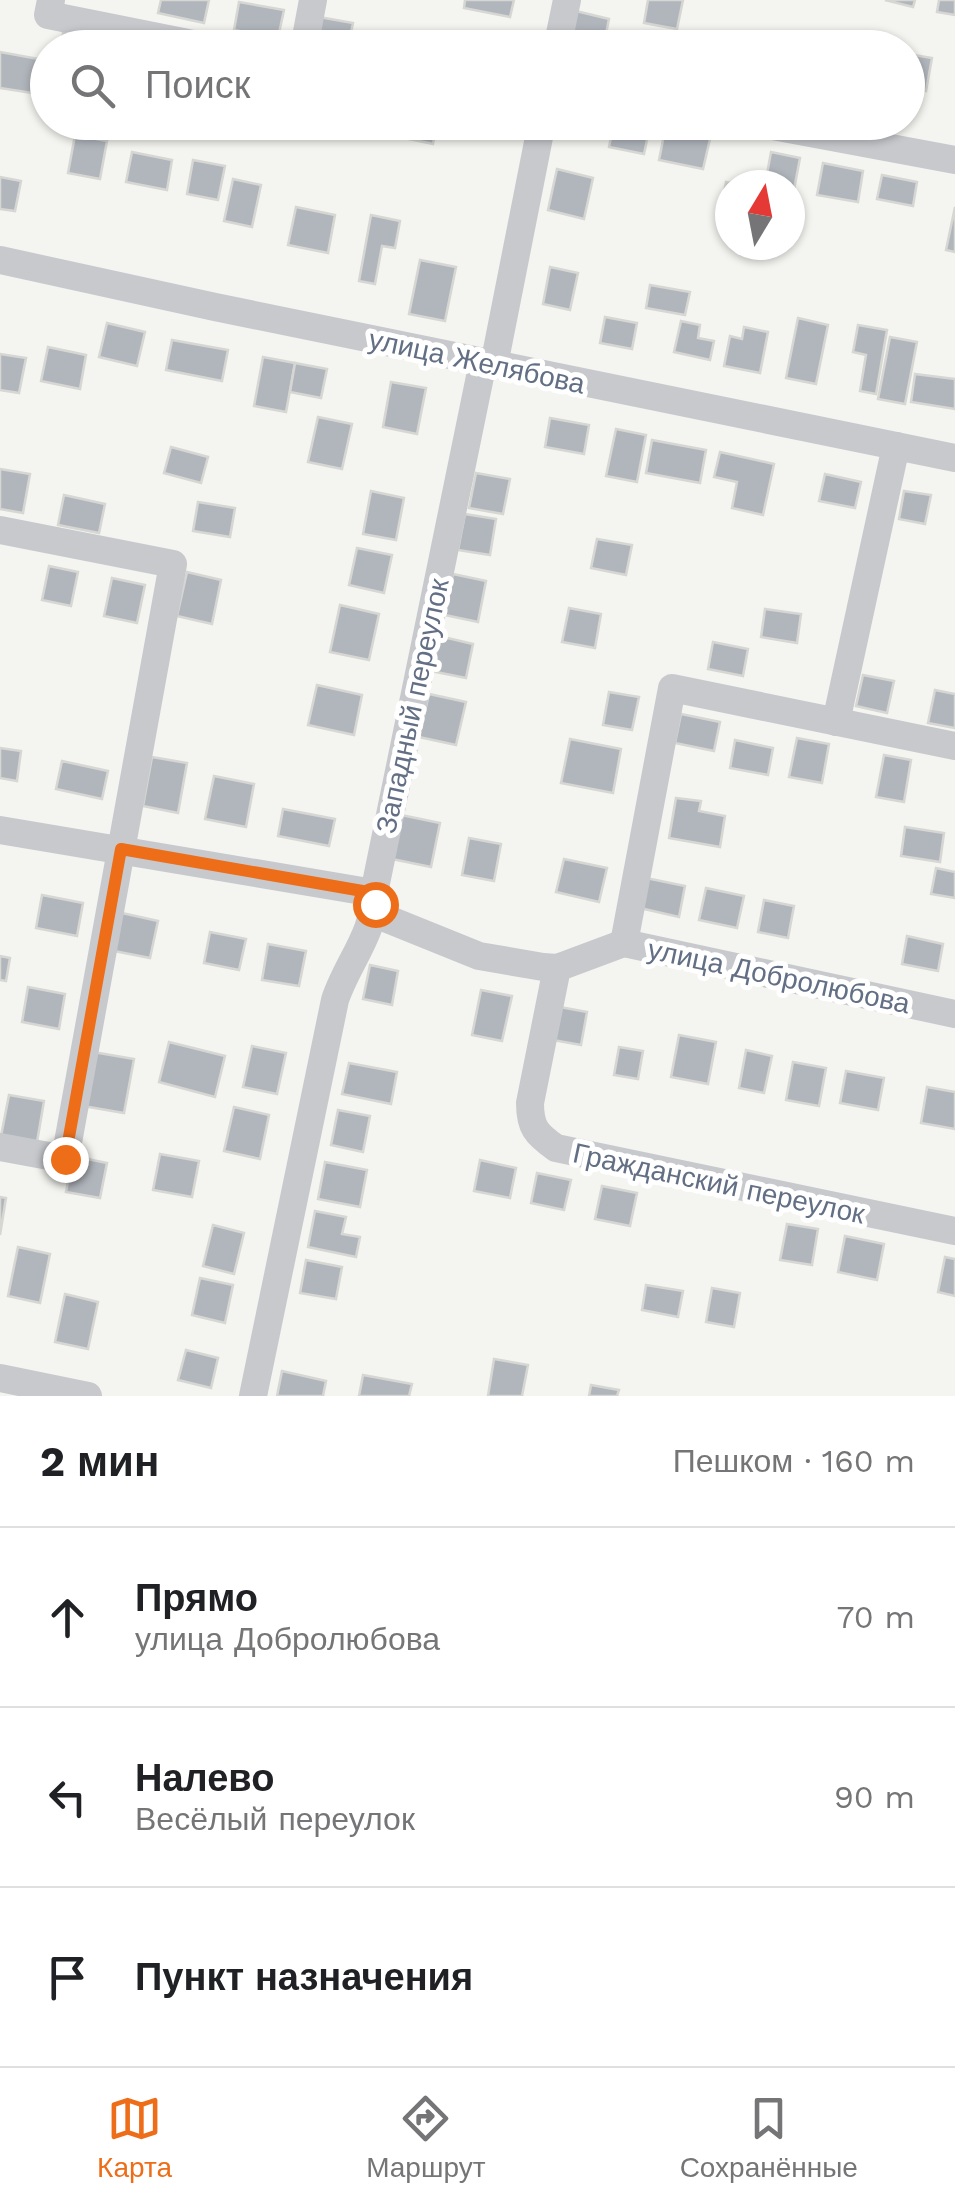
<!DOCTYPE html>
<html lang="ru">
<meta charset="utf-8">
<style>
:root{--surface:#fff;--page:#f6f6f6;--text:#202124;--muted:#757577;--line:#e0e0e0;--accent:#ed6d18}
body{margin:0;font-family:"Work Sans",sans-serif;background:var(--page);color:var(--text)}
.compass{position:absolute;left:715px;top:170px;width:90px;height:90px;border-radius:50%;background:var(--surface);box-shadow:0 2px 8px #0004;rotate:10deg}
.stop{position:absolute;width:30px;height:30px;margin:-22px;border:8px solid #ed6d18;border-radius:50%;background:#fff}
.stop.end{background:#ed6d18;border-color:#fff;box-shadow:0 2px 10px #0008}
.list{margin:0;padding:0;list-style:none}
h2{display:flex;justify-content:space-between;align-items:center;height:130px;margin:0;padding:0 40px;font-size:42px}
h2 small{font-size:32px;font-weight:400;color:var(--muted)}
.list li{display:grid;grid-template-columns:65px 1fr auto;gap:30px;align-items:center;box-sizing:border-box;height:180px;padding:0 40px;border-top:2px solid var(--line)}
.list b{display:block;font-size:38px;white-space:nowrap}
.list p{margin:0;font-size:32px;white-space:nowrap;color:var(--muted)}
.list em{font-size:32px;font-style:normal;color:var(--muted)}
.icon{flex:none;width:55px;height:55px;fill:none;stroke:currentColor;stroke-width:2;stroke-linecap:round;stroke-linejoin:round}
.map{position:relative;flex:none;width:955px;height:1396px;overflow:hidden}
.search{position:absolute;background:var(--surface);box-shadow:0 2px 8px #0004;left:30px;right:30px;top:30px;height:110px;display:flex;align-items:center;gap:25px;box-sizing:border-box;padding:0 35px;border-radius:55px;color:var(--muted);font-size:38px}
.sheet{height:670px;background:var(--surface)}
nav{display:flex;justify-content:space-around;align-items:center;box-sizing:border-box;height:140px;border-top:2px solid var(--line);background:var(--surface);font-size:28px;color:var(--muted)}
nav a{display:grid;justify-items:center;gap:5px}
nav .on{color:var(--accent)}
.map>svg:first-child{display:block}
.building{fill:#b1b6bd;stroke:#d6d6d3;stroke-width:2.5}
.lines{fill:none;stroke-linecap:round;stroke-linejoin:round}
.minor{stroke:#c7c9cd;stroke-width:28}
.route{stroke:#ed6d18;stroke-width:12}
.labels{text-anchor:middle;stroke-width:10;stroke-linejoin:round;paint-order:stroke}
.street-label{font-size:28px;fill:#626f84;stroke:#fff}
</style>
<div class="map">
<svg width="955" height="1396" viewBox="0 0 955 1396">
<rect width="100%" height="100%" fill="#f4f5f0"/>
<g class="building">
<path d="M161 0H209L204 23 158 13Z"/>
<path d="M465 0H514L510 17 464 8Z"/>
<path d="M648 0H683L677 29 644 23Z"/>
<path d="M885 0H915L913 7Z"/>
<path d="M939 0H955V15L937 12Z"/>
<path d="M239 2 284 10 278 38 234 30Z"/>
<path d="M576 11 609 19 605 39 630 45V48H568Z"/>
<path d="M319 17 353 23 348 48H312Z"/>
<path d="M63 33 98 39 96 48H61Z"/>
<path d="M0 52 44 60 39 94 0 88Z"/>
<path d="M908 54 932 58 926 91 908 88Z"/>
<path d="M397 122H437L433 144 395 136Z"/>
<path d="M614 122 650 126 644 154 609 147Z"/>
<path d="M846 122H880L878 131 845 125Z"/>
<path d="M665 130 710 139 703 169 659 160Z"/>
<path d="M75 135 107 141 100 179 68 173Z"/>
<path d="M132 152 172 160 167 190 126 182Z"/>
<path d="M771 152 800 158 793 195 790 194V185H765Z"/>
<path d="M193 160 225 166 218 200 187 194Z"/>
<path d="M823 163 863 171 858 202 817 195Z"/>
<path d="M557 169 593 178 584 219 548 210Z"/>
<path d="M882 175 917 182 913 206 877 199Z"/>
<path d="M0 177 21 181 15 211 0 209Z"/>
<path d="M233 179 261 185 252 227 224 221Z"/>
<path d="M726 182 741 185H730V210L721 208Z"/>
<path d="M296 207 335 215 328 253 288 245Z"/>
<path d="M955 207V252L946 250Z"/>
<path d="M371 215 400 221 395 248 382 246 375 284 359 281Z"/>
<path d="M420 260 456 267 445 321 409 314Z"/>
<path d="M550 267 578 273 570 310 543 304Z"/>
<path d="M650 285 690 292 685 315 646 308Z"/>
<path d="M605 317 637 323 632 349 600 343Z"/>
<path d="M798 318 828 325 816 384 786 378Z"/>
<path d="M681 321 700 325 698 338 714 341 710 360 674 352Z"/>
<path d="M107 323 145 332 137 366 99 357Z"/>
<path d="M858 325 887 330 876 394 860 391 866 355 853 352Z"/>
<path d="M744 327 768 332 760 373 724 366 730 336 742 339Z"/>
<path d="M890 337 917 342 905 404 878 399Z"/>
<path d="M172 340 228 350 222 381 166 370Z"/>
<path d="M48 347 86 355 80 389 41 381Z"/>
<path d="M0 354 26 358 19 393 0 390Z"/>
<path d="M263 357 295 363 286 412 254 406Z"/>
<path d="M295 363 327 369 321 398 290 392Z"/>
<path d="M915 374 955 379V409L911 402Z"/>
<path d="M391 382 426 388 417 434 383 427Z"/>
<path d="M318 417 352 424 342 469 308 462Z"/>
<path d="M550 418 589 425 584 454 545 447Z"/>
<path d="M616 429 646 435 637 482 606 476Z"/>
<path d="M652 440 706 450 700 483 646 473Z"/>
<path d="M171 447 208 457 201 483 164 473Z"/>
<path d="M720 452 774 464 763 515 732 508 737 482 714 477Z"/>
<path d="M0 469 30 474 23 513 0 509Z"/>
<path d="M476 473 510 479 503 514 469 508Z"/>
<path d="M825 474 861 482 855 508 819 501Z"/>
<path d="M371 491 404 498 396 540 363 534Z"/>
<path d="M904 491 931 495 925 524 899 519Z"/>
<path d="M64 495 105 504 99 533 58 525Z"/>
<path d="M198 502 235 508 230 537 193 531Z"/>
<path d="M465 514 496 519 490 555 458 550Z"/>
<path d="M597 539 632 545 626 575 591 568Z"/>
<path d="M357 548 392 555 384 593 349 585Z"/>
<path d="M49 566 78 572 71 606 42 600Z"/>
<path d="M187 572 221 580 212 624 177 616Z"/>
<path d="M453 574 486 581 478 622 445 615Z"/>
<path d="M112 578 145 585 137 623 104 616Z"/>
<path d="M340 605 379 614 369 660 330 652Z"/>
<path d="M569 608 601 614 595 648 562 642Z"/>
<path d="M765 609 801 614 797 643 761 637Z"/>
<path d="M439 636 473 644 466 678 431 671Z"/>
<path d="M713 642 748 649 743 676 708 669Z"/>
<path d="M863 675 894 681 887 713 856 706Z"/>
<path d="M317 685 362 695 354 735 308 725Z"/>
<path d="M935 690 955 694V728L928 723Z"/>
<path d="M609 692 639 697 632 730 603 725Z"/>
<path d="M429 694 466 702 456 745 419 737Z"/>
<path d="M681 714 720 722 714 751 675 743Z"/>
<path d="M797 738 829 744 822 783 789 777Z"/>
<path d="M570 739 621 749 613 793 561 783Z"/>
<path d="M735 740 773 748 768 775 730 768Z"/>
<path d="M0 748 21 751 17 781 0 778Z"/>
<path d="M884 755 911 760 904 802 876 797Z"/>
<path d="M152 757 187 763 178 813 143 806Z"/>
<path d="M62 761 108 771 102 799 56 789Z"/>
<path d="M214 776 254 784 246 827 205 819Z"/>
<path d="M676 798 701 801 699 811 725 816 720 847 669 838Z"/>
<path d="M283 809 335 819 329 846 278 836Z"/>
<path d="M401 815 440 823 431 867 392 859Z"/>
<path d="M905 827 944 833 940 862 901 856Z"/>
<path d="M469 838 501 844 494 881 462 875Z"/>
<path d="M564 859 607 868 599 902 556 892Z"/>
<path d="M936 868 955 872V898L931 894Z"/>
<path d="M646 878 685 886 679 917 640 908Z"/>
<path d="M706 888 744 896 737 928 699 920Z"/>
<path d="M42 895 83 903 77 936 36 928Z"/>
<path d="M764 900 794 906 788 938 758 932Z"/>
<path d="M122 913 158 921 150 958 114 951Z"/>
<path d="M210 932 246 939 239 970 204 963Z"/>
<path d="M907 936 943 944 938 971 902 964Z"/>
<path d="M268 944 306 951 299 986 262 980Z"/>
<path d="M0 956 10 958 6 981 0 980Z"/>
<path d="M370 965 398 971 392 1005 363 999Z"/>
<path d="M28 987 65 994 59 1029 22 1022Z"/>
<path d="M481 990 512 996 502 1041 472 1035Z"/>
<path d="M560 1007 587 1012 581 1045 553 1040Z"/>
<path d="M679 1035 716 1042 708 1084 671 1077Z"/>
<path d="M169 1042 225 1056 215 1097 159 1082Z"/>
<path d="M252 1046 286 1053 277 1094 243 1087Z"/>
<path d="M619 1047 643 1051 638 1079 614 1075Z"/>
<path d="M746 1050 772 1056 764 1093 739 1088Z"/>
<path d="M93 1052 134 1059 124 1113 83 1106Z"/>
<path d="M793 1062 826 1068 819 1106 786 1100Z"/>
<path d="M349 1063 397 1072 391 1104 342 1094Z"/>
<path d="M846 1071 884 1078 878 1110 840 1103Z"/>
<path d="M927 1087 955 1092V1129L921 1123Z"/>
<path d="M9 1095 44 1101 37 1142 1 1136Z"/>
<path d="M234 1107 269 1115 260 1159 224 1151Z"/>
<path d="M338 1110 370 1116 363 1152 331 1145Z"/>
<path d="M160 1154 199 1161 192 1197 153 1190Z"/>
<path d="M73 1156 107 1163 100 1198 66 1192Z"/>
<path d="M480 1160 516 1168 510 1198 474 1191Z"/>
<path d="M325 1162 367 1170 360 1207 318 1199Z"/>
<path d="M537 1173 571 1180 564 1210 531 1203Z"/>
<path d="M602 1186 637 1193 630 1226 595 1219Z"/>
<path d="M0 1197 6 1198 0 1235Z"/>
<path d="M315 1211 346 1217 342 1234 360 1237 356 1257 308 1247Z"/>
<path d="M787 1224 818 1229 812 1265 780 1260Z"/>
<path d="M213 1225 244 1233 234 1274 203 1266Z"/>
<path d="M845 1236 884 1244 877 1280 838 1272Z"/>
<path d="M18 1247 50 1254 40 1303 8 1296Z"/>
<path d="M945 1257 955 1259V1296L938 1292Z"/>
<path d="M306 1260 342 1267 336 1299 300 1293Z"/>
<path d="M200 1278 233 1285 225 1323 192 1315Z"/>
<path d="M646 1285 683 1291 678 1317 642 1310Z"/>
<path d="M712 1288 740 1293 734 1327 706 1322Z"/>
<path d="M65 1294 98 1302 88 1349 55 1342Z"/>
<path d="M186 1350 218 1358 211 1388 178 1380Z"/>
<path d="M494 1359 528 1365 522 1396H488Z"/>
<path d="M282 1371 326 1381 323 1396H277Z"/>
<path d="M363 1375 412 1384 409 1396H359Z"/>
<path d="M591 1385 619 1390 617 1396H589Z"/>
</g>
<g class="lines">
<g class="minor">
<path d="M51 0 48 15 213 48"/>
<path d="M304 48 313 0"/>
<path d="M557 48 567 0"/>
<path d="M751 122 955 160"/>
<path d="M0 260 215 307 955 458"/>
<path d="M494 365 542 122"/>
<path d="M0 530 173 564 65 1159 0 1147"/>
<path d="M836 722 896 446"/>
<path d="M0 830 374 893"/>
<path d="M375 914 479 956 543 967 557 968 624 943 955 1014"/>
<path d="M624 943 672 688 955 746"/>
<path d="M557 968 530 1103C530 1127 536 1134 556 1148L955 1231"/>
<path d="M0 1378 88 1396"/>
<path d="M253 1396 335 1000C347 963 376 932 374 893L483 362"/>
</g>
</g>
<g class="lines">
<path class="route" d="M65 1159 121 849 374 893 375 904"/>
</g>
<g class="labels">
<g class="street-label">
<text transform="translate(477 361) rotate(12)" y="10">улица Желябова</text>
<text transform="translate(412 706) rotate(-78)" y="10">Западный переулок</text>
<text transform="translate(779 976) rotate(12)" y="10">улица Добролюбова</text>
<text transform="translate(719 1183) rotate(12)" y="10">Гражданский переулок</text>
</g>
</g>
</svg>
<svg class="compass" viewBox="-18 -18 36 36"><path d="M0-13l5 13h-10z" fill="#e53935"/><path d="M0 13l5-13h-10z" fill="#757577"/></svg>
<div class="stop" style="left:375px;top:904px"></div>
<div class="stop end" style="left:65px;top:1159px"></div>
<div class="search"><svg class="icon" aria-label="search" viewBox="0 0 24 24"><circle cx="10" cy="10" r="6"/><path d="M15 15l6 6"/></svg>Поиск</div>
</div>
<section class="sheet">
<h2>2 мин<small>Пешком · 160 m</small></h2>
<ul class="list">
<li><svg class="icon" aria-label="ahead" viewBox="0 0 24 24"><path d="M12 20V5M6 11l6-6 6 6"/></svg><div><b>Прямо</b><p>улица Добролюбова</p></div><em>70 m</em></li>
<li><svg class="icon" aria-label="left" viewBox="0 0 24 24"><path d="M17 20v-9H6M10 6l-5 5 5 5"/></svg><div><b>Налево</b><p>Весёлый переулок</p></div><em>90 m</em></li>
<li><svg class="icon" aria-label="arrive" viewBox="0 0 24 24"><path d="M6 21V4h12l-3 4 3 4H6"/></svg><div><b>Пункт назначения</b></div></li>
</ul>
</section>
<nav>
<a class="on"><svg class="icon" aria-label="map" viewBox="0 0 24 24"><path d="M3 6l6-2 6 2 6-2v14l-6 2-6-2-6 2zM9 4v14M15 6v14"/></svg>Карта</a>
<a><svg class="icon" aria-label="directions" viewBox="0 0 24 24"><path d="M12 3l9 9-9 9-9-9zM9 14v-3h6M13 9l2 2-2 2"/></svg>Маршрут</a>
<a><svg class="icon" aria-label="saved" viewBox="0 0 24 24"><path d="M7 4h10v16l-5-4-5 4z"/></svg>Сохранённые</a>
</nav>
